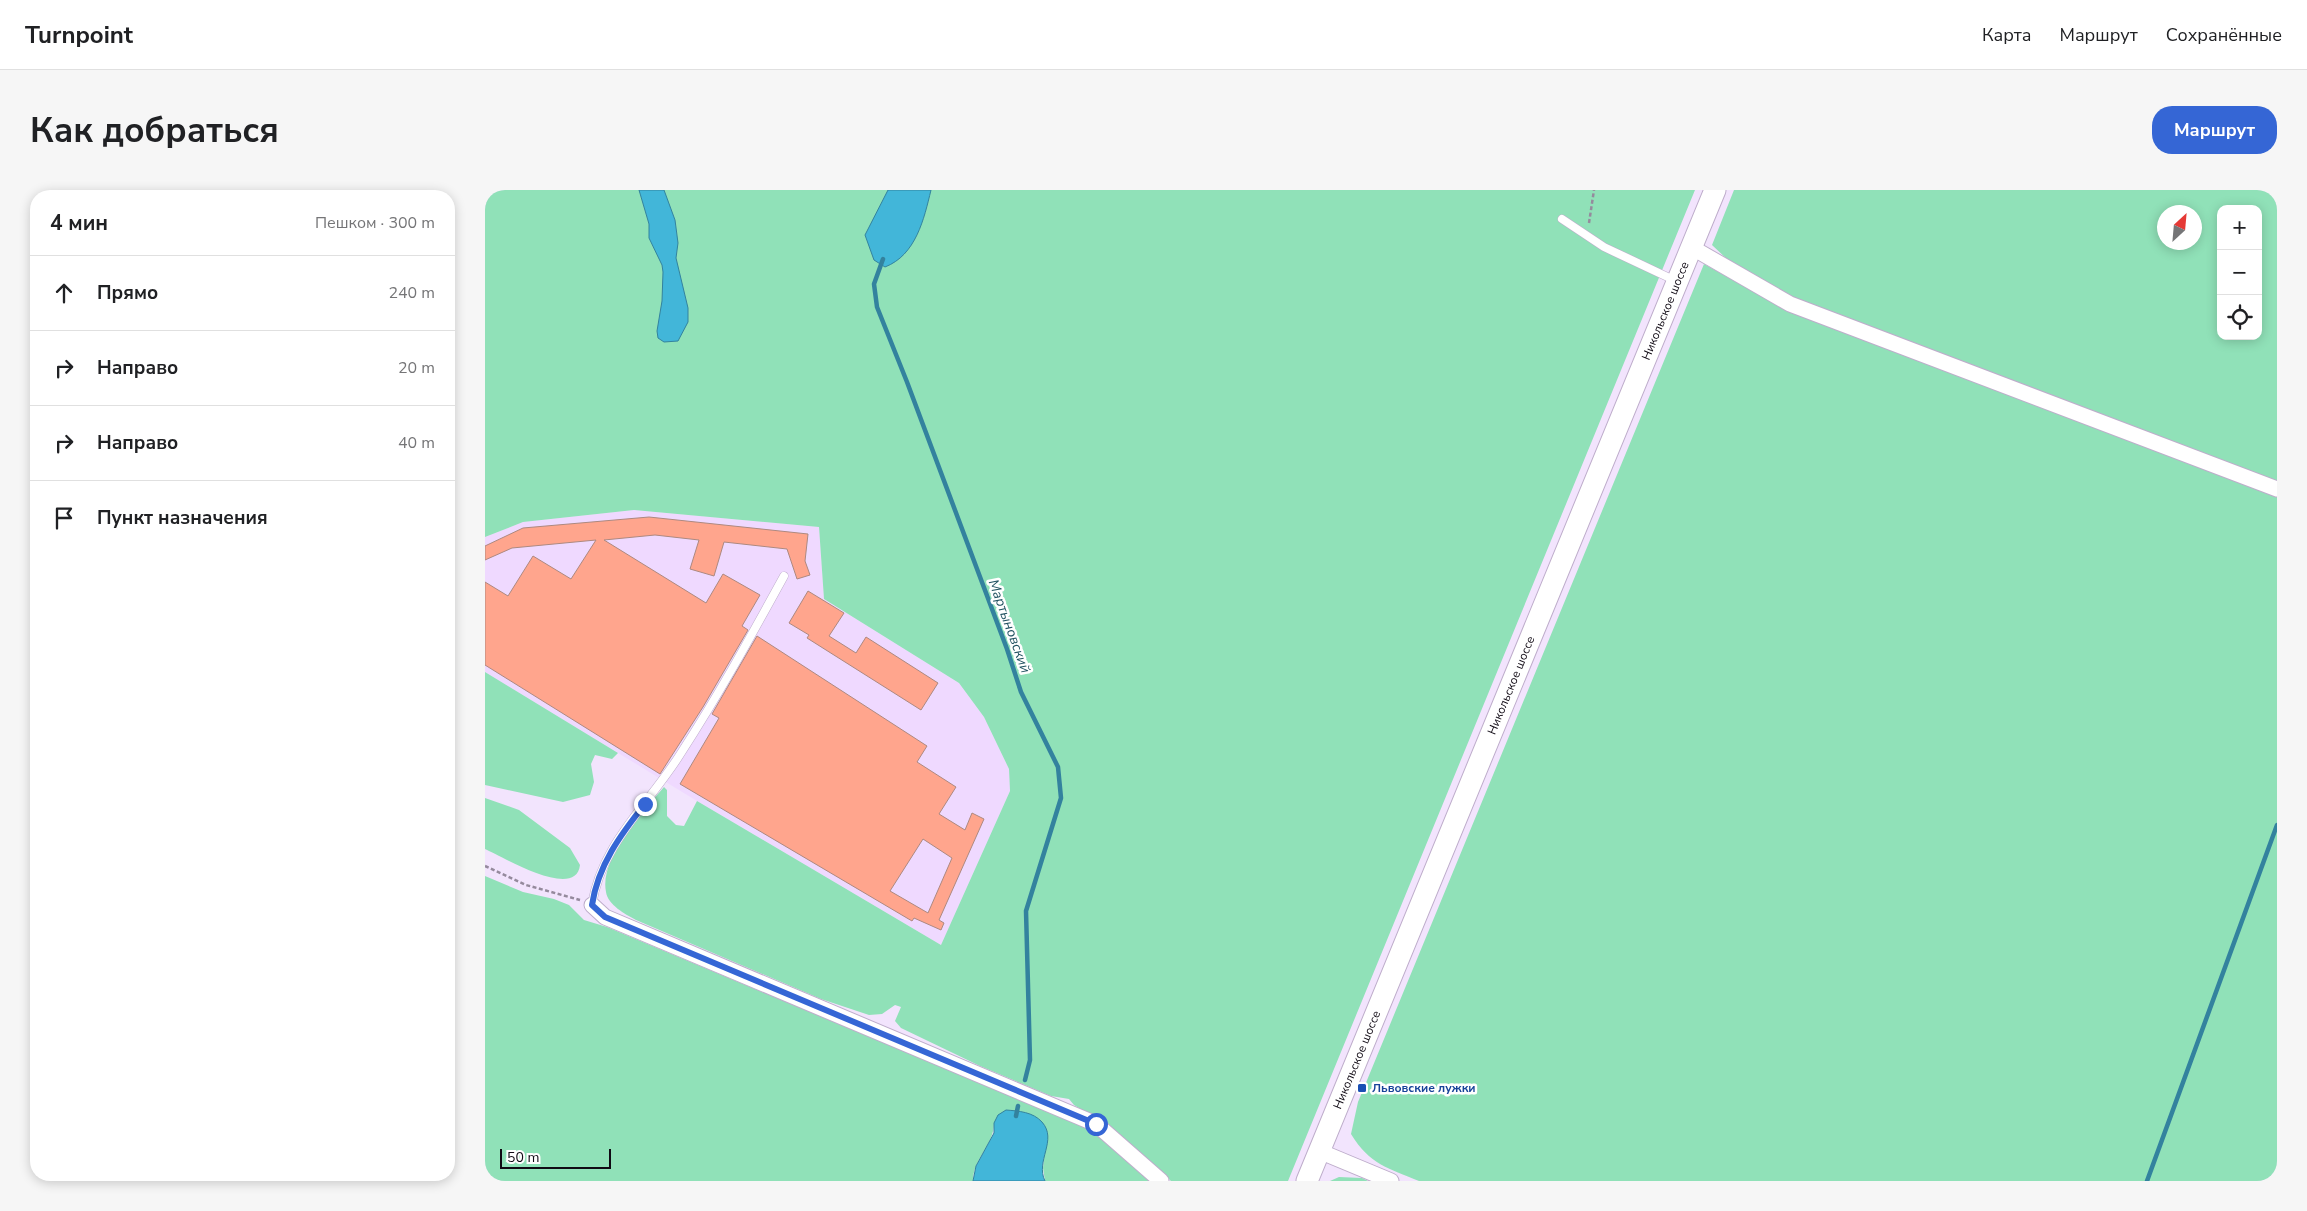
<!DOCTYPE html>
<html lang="ru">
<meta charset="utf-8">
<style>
:root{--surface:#fff;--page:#f6f6f6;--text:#202124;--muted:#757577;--line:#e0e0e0;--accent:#3566d5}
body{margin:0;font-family:"Nunito Sans",sans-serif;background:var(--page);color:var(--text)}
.controls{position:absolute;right:15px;top:15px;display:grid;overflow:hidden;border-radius:10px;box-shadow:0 2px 12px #0003}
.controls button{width:45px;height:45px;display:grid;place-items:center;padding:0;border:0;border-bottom:1px solid var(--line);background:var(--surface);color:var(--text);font:25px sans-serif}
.compass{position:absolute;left:1672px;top:15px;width:45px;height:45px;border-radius:50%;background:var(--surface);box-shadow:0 2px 12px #0003;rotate:26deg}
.scale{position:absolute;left:15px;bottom:12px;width:111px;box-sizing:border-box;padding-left:5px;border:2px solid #100a14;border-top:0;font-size:14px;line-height:18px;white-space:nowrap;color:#100a14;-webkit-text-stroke:4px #fff;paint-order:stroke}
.stop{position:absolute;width:15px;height:15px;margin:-11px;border:4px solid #3566d5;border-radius:50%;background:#fff}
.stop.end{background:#3566d5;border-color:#fff;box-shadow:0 1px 5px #0008}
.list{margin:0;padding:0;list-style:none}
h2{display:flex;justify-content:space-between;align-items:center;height:65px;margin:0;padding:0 20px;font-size:21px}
h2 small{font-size:16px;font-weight:400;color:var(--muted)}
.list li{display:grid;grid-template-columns:32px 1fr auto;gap:15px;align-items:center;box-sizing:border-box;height:75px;padding:0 20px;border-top:1px solid var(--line)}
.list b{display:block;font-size:19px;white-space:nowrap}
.list em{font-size:16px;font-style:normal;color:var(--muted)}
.icon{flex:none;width:28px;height:28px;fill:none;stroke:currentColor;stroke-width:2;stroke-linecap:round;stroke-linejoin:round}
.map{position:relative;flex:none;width:1792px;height:991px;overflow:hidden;border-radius:20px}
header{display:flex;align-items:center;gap:30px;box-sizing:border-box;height:70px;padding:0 25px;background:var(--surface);border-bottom:1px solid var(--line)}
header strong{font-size:24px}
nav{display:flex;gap:28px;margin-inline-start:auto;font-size:18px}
.intro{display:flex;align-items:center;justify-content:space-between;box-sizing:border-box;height:120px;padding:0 30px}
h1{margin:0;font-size:35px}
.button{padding:12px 22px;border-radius:20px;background:var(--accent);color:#fff;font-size:18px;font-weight:700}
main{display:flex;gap:30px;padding:0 30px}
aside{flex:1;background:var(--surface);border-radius:20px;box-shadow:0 2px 12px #0003}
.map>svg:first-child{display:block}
.built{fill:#efd9ff}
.green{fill:#90e1b8;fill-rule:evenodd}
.water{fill:#42b6d9;stroke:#33829e}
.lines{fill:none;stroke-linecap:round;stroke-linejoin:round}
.stream{stroke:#33829e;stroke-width:4.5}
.building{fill:#ffa58d;stroke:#ad8980;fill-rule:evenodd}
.lane-casing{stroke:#beadcb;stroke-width:9}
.street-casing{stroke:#beadcb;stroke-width:17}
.secondary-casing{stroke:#beadcb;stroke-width:23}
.path{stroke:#958a9d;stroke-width:2.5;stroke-dasharray:4 2.5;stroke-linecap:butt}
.lane{stroke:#fff;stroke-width:8}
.street{stroke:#fff;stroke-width:15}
.secondary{stroke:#fff;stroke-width:21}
.route{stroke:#3566d5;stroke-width:6}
.transit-dot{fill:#1a4fb4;stroke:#fff;stroke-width:2}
.labels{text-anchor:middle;stroke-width:5;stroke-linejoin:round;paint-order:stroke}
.street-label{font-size:12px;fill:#100a14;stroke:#fff}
.transit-label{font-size:12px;font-weight:bold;fill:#164399;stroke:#fff;text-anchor:start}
.water-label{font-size:14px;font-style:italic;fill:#225261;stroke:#fff}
</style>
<header>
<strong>Turnpoint</strong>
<nav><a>Карта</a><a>Маршрут</a><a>Сохранённые</a></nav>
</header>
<div class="intro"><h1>Как добраться</h1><a class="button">Маршрут</a></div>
<main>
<aside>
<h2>4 мин<small>Пешком · 300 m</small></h2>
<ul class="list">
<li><svg class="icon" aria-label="ahead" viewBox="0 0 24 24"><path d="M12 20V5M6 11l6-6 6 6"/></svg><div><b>Прямо</b></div><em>240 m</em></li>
<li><svg class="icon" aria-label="right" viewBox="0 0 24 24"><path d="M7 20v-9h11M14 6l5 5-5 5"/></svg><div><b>Направо</b></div><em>20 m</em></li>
<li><svg class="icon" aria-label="right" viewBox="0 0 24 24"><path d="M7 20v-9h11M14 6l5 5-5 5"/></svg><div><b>Направо</b></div><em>40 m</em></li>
<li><svg class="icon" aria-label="arrive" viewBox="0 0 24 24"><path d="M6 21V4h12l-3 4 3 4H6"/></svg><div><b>Пункт назначения</b></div></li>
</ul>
</aside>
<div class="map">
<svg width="1792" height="991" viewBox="0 0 1792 991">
<rect width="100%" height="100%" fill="#f2e4fd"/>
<path class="built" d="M149 320 334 337 339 409 474 493 499 527 524 579 525 601 456 755 212 611 0 482V347L38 332Z"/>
<g class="green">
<path d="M0 0H1210L803 991H686L631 941 589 915 584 909 566 906 495 876 416 838 410 831 416 817 410 815 397 824 384 825 336 809 151 730C140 724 123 715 121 702 114 669 158 621 179 597L182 600V626L191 635 199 636 212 611 456 755 525 601 524 579 499 527 474 493 339 409 334 337 149 320 38 332 0 347Z"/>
<path d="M1249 0H1792V294L1309 109 1244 71 1227 55ZM1736 19H1773V146H1736ZM1680 22H1710V52H1680Z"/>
<path d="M1219 74 1302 120 1792 306V991H934C903 978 885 975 866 944L873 912Z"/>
<path d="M0 482 133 563 127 569 110 565 106 574 109 592 105 605 78 612 0 595Z"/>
<path d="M0 608 34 620 85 658 95 675C91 711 18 667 0 659Z"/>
<path d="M0 686 38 702 69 709 84 715 99 730 122 737 612 942 666 991H560L558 978 559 968 509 933C509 955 488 969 488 991H0Z"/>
<path d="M854 987 877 988 883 991H845Z"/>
</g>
<g class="water">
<path d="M154 0H179L190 30 193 53 191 68 203 118V132L193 151 179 152 173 148 172 141 177 111 178 82 177 75 164 48V34Z"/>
<path d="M403 0H446C439 29 431 65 400 77L389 70 380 45Z"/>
<path d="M521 920C534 921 548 922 557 932 573 950 550 971 560 991H488L491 976 509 943V933L513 925Z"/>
</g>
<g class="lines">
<g class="stream">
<path d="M398 69 389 94 392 117 422 192 522 459 536 502 573 577 576 608 541 721 545 870 540 890"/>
<path d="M531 926 533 916"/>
<path d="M1662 991 1792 635"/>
</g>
</g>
<g class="building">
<path d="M164 327 323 344 320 371 325 385 312 389 302 359 239 352 229 386 205 379 214 350 170 345 119 350 221 413 238 384 275 405 257 436 263 440 218 517 175 584 0 475V392L23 406 48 366 86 389 111 350 27 358 0 370V356L38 338Z"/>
<path d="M323 401 359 423 344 446 371 463 381 447 453 493 436 520 322 448 324 445 304 433Z"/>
<path d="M272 446 442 556 432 572 471 597 454 624 480 640 487 623 499 629 454 730 459 733 456 740 429 728 427 731 195 594 234 528 227 524ZM438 649 467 668 443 723 405 701Z"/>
</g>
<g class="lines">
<g class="lane-casing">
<g id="lane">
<path d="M1077 29 1119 57 1191 91"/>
<path d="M107 715C116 654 165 613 196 563 233 506 266 446 299 386"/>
</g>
</g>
<g class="street-casing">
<g id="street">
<path d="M1206 57 1305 114 1792 299"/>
<path d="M107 715 120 727 611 934 676 991"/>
<path d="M834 961 906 991"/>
</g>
</g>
<g class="secondary-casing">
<g id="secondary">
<path id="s1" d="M822 991 1230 0"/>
</g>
</g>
<g class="path">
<path d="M1104 33 1109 0"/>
<path d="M0 676 41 695 95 710"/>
</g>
<use href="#lane" class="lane"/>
<use href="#street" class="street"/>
<use href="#secondary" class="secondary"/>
</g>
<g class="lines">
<path class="route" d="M160 614C136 644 113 675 107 715L120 727 611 934"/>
</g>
<rect class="transit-dot" x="872" y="893" width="10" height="10" rx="2.5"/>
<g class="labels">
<g class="street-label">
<text dy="4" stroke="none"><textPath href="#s1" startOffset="941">Никольское шоссе</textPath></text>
<text dy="4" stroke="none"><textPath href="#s1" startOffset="536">Никольское шоссе</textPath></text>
<text dy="4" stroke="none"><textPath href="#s1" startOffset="131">Никольское шоссе</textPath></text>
</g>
<g class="transit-label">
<text x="887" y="902">Львовские лужки</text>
</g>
<g class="water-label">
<text transform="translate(525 436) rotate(70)" y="5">Мартыновский</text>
</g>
</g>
</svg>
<div class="controls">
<button>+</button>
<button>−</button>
<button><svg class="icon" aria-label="locate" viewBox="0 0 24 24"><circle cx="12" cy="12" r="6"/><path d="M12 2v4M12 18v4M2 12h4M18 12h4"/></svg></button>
</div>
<svg class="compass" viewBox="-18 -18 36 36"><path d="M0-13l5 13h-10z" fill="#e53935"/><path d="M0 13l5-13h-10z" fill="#757577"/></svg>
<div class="scale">50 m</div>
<div class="stop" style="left:611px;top:934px"></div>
<div class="stop end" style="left:160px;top:614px"></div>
</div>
</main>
